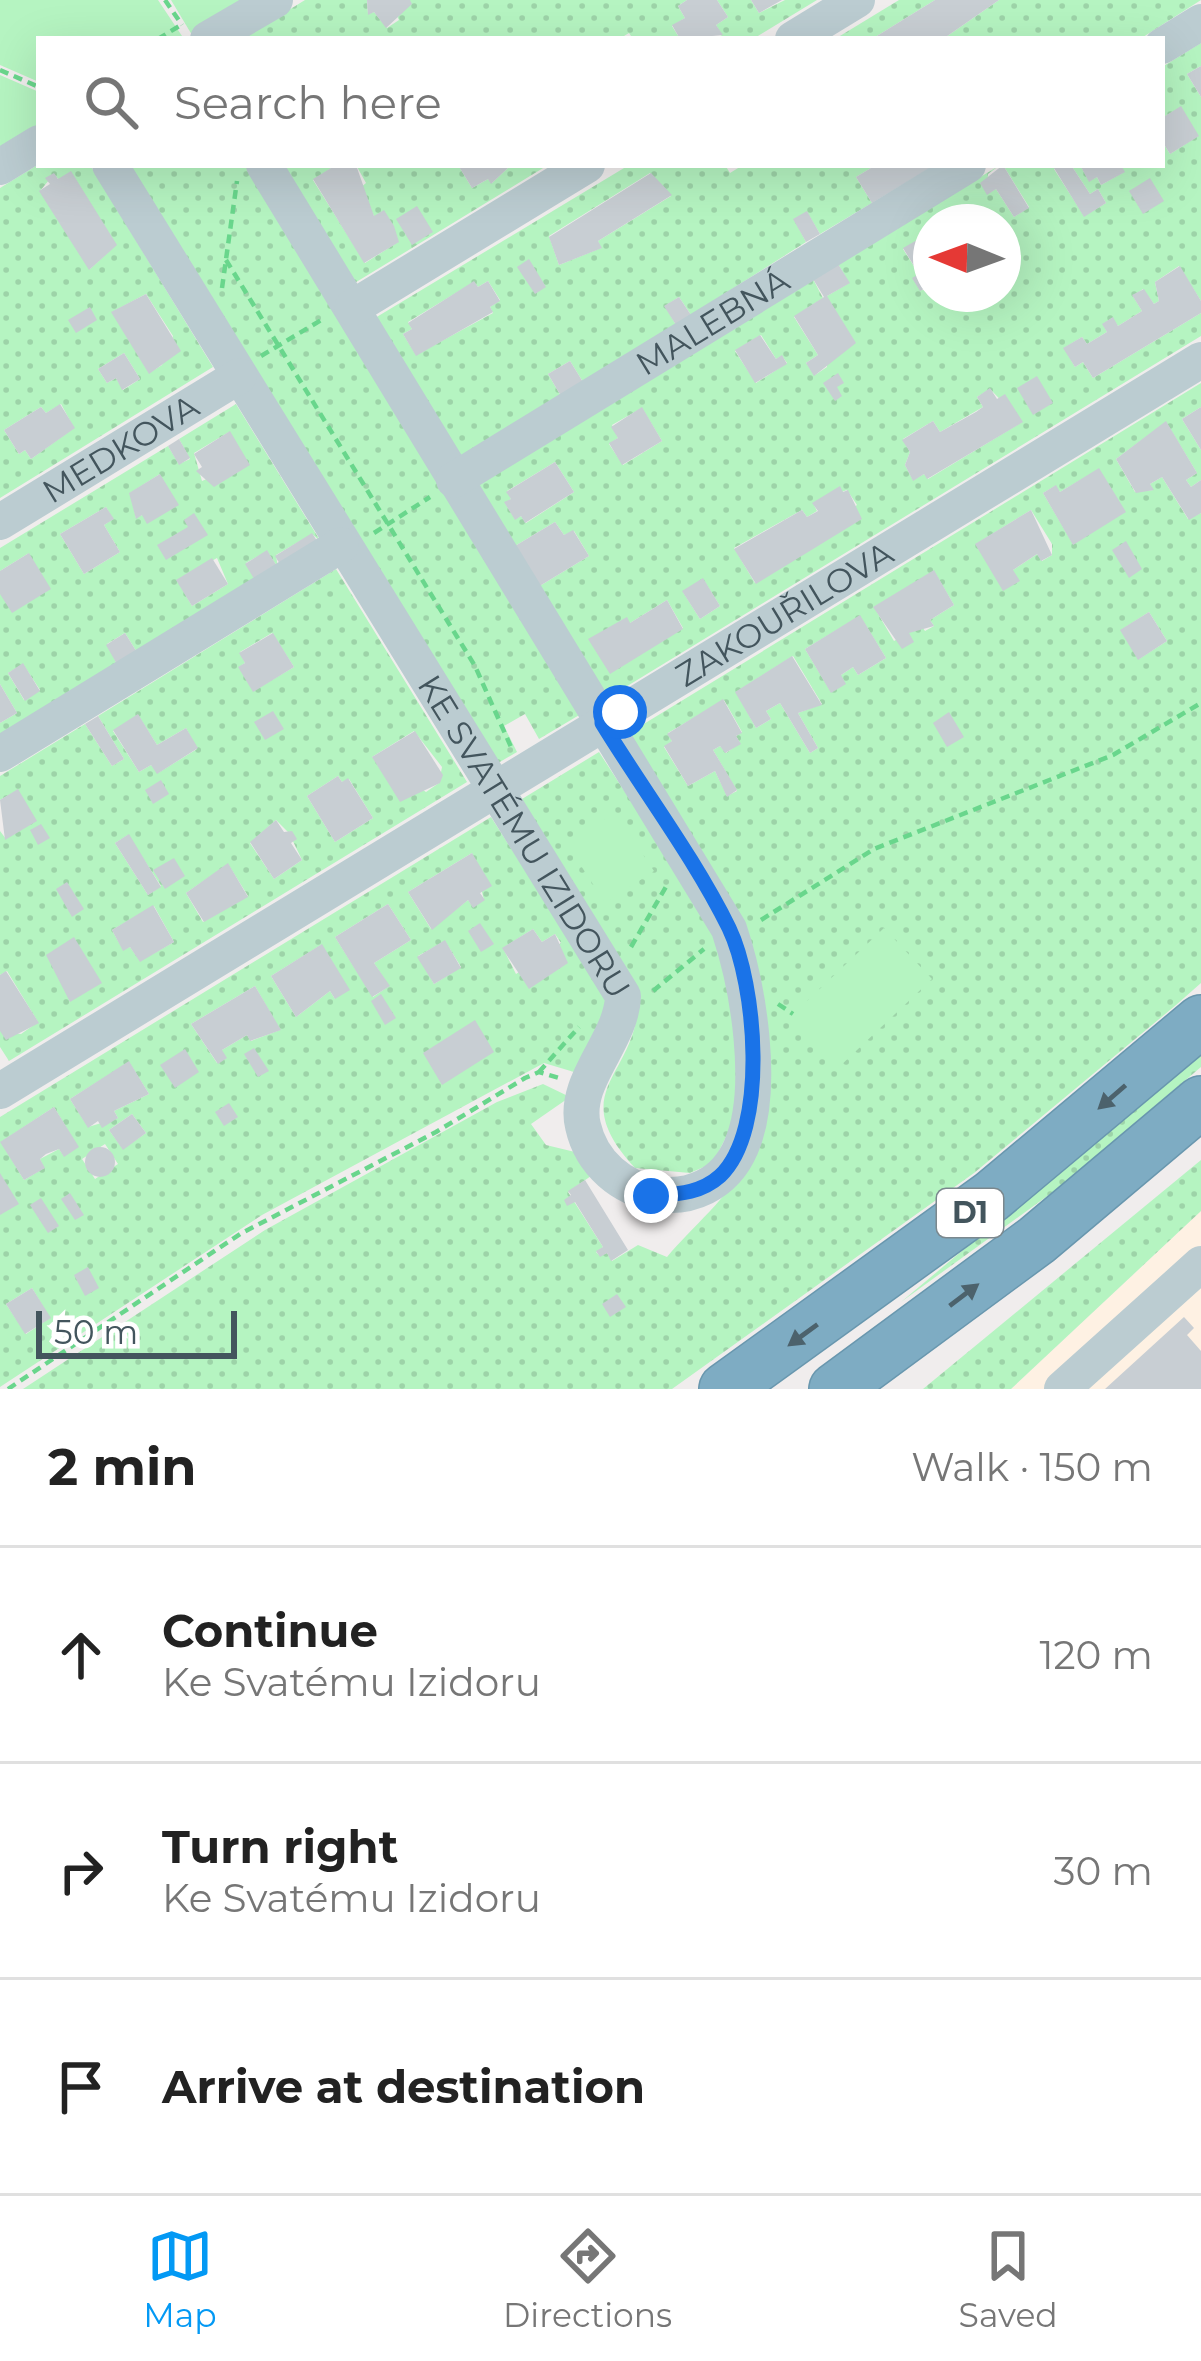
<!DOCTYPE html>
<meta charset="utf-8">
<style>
:root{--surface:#fff;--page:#f2f2f2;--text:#222;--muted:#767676;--line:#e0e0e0;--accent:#0399f4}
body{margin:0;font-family:Montserrat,sans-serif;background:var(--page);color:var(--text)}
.compass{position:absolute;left:913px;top:204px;width:108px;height:108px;border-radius:50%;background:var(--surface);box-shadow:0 12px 48px #0002;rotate:271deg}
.scale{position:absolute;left:36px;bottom:30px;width:201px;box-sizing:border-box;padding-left:12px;border:6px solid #43555d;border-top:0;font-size:33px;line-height:42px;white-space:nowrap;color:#43555d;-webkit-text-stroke:9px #fff;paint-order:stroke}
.stop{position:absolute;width:36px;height:36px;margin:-27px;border:9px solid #1a73e8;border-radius:50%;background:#fff}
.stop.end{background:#1a73e8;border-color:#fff;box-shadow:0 3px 12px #0008}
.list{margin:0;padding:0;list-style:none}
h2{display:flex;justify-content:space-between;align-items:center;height:156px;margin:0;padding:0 48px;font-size:51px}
h2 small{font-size:39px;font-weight:400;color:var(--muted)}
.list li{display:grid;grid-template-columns:78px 1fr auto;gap:36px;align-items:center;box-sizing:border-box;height:216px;padding:0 48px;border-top:3px solid var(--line)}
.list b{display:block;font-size:45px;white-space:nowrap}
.list p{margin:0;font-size:39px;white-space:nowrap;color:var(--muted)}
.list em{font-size:39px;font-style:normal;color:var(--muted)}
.icon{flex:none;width:66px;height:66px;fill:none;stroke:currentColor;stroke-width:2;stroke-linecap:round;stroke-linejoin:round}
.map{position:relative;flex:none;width:1201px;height:1389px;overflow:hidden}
.search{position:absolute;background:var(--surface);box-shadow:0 12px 48px #0002;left:36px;right:36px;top:36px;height:132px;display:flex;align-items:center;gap:30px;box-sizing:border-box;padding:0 42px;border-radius:0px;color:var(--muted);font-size:45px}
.sheet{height:804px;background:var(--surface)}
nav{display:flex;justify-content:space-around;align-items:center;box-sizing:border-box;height:168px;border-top:3px solid var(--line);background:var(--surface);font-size:33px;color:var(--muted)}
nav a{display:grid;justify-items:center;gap:6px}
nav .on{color:var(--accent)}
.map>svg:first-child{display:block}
.commercial{fill:#fef1e3}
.grass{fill:url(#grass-dots);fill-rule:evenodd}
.park{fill:#b5f4c1}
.building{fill:#c8ced3}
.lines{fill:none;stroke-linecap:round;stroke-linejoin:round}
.highway-casing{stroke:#6997ae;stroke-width:54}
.path{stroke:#69d68c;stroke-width:4.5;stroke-dasharray:9 6;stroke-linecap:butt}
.minor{stroke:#bbccd1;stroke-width:36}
.highway{stroke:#7eacc3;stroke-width:51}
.oneway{fill:#4c626c}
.route{stroke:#1a73e8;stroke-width:15}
.labels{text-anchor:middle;stroke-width:10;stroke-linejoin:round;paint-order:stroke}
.shield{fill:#fff;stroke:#7b888e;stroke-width:3}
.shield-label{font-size:30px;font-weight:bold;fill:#43555d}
.street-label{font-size:33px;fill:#43555d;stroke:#fff}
</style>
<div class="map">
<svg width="1201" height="1389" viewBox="0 0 1201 1389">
<defs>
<pattern id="grass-dots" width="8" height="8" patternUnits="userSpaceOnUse" patternTransform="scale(3)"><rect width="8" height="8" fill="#b5f4c1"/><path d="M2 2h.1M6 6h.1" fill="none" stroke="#9dd3a8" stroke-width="1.8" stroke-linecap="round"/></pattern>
</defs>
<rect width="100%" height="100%" fill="#f0eded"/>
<path class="commercial" d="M1201 1211V1389H1011Z"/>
<g class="grass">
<path d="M305 0H367L368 14 374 12 387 28 399 20 396 14 410 0H687L678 6 685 18 672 26 680 39H633L629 33 619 39H242Z"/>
<path d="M717 0H751L759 13 785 0H817L753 39H716L722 35 716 25 728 17Z"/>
<path d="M899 0H935L872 39H835Z"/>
<path d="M999 0H1201L1140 39H943Z"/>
<path d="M1201 43V66L1187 74 1201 97V301L1179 266 1155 282 1159 301 1154 304 1143 289 1133 296 1142 311 1118 326 1112 318 1103 324 1107 332 1087 344 1082 337 1064 348 1075 367 1083 362 1093 378 1201 313V336L606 699 538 587 589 556 574 531 564 535 555 522 515 546 475 487 813 279 823 298 794 317 818 355 806 363 815 375 827 367V296L849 283 838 264 1000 165 988 174 987 194 996 189 1014 217 1029 207 1003 165H1059L1054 169 1084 216 1106 203 1098 189 1090 194 1071 165H1080L1089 181 1097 177 1101 185 1124 172 1121 165H1162V141L1170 154 1198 136 1181 107 1162 118V67ZM931 222H1003V294L920 290 913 279 919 274 903 249 931 232ZM761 335 776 359 782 356 787 363 756 383 735 351ZM990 389 1022 422 928 479 924 474 913 480 905 465 910 452 903 439 933 421 940 432 983 407 977 397ZM642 408 662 441 623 465 609 444 618 438 612 425ZM555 462 574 492 526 523 521 516 515 519 505 503 511 499 507 491ZM847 490 857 505 755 583 734 548 802 510 807 517 817 511 813 503ZM703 579 720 606 700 619 683 592ZM667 600 683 628 610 673 630 623Z"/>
<path d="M39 164 90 165 213 367 0 498V188ZM54 174 116 245 90 269 40 191ZM146 294 173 336 162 365 149 373 112 312ZM124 353 140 379 123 390 116 378 107 383 98 369ZM61 404 74 428 31 459 25 450 19 454 4 430 41 407 46 413Z"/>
<path d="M123 165H248L581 714 539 739 525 714 504 726 517 752 493 766Z"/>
<path d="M282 165H336L313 180 365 263 398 242 374 216 360 188 366 183 356 165H458L472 188 488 179 492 183 511 165H548L353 284Z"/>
<path d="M629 165H725L730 173 743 165H876L856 177 872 203 820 234 807 212 794 219 806 242 691 315 679 297 665 306 676 325 583 382 570 361 548 374 561 396 459 457 375 318ZM650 173 671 196 598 241 601 248 559 265 549 236ZM488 281 500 300 490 307 493 313 416 355 403 334 412 329 408 322 474 282 478 287Z"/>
<path d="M1201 383V407L1182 419 1201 450V480L1191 487 1186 480 1197 473 1166 422 1116 459 1135 492 1153 490 1150 484 1162 477 1188 519 1201 513V983L1176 1005 974 1173 672 1389H23L265 1230 497 1102 543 1084 570 1097 531 1124 546 1145 575 1152 591 1176 568 1192 603 1247 596 1252 600 1256 607 1253 612 1261 638 1245 667 1257C691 1228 730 1196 747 1162 773 1111 771 1048 763 993L629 733ZM1099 469 1073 544 1043 493 1055 486 1060 492ZM1031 510 1052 544V555L1042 561 1037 554 1013 570 976 544ZM934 571 954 605 930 620 934 626 925 631 921 625 894 641 874 607ZM1149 612 1167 641 1139 659 1121 630ZM860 616 886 658 858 675 853 667 841 675 831 692 805 649ZM793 656 822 704 798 713 818 748 810 753 780 703 766 711 771 719 756 728 736 692ZM724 700 742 732 736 736 740 743 726 753 720 746 713 750 737 791 727 796 715 771 688 786 664 747 672 741 668 733Z"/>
<path d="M236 404 321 542 312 534 276 555 278 568 267 551 246 563 256 582 138 654 125 633 107 644 118 666 0 737V723L17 713 0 684V594L29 553 0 571V548L168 446 179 464 190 459 179 439ZM229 432 209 478 202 481 194 453ZM160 474 142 515 136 518 130 493ZM106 507 113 519 104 525 120 552 84 574 60 534ZM217 558 228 584 192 606 177 580ZM23 664 40 690 24 700 8 673Z"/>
<path d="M336 569 467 782 9 1061 0 1047V1031L21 1034 38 1022 7 971 0 975V831L6 839 18 790 0 800V776L85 724 112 766 124 759 98 716ZM272 633 294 667 260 687 239 667 245 663 240 652ZM138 715 157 745 186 728 197 749 158 773 151 765 139 772 113 731ZM414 731 442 767 439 783 426 792 372 757ZM338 776 342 782 349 779 373 818 335 842 307 796ZM276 820 289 833 302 860 274 879 250 843ZM128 835 161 886 148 895 115 843ZM228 864 248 896 203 922 186 893ZM154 906 174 942 140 961 130 947 123 950 112 930Z"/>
<path d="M599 752 710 923 741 1011 739 1111 713 1163 690 1173 635 1168C561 1087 641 1077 638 995L522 799Z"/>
<path d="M491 817 612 1006 574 1072 544 1063 262 1215 0 1387V1117ZM472 853 484 900 473 907 468 900 431 929 408 892ZM388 904 411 940 374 963 389 986 373 997 335 937ZM533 929 542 942 555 934 561 943 516 974 503 948ZM445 941 461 967 434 984 418 956ZM321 945 335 999 330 991 296 1017 271 976ZM255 986 280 1030 251 1041 247 1035 222 1050 217 1063 191 1024ZM129 1062 149 1094 114 1111 118 1118 88 1127 70 1099ZM54 1107 78 1147 64 1156 59 1149 40 1159 44 1168 24 1180 1 1142ZM132 1114 146 1133 123 1149 109 1130ZM105 1144 118 1164 95 1179 82 1159ZM32 1288 50 1318 26 1334 6 1304Z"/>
<path d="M1201 1051V1067L1057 1189 901 1302Z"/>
<path d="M1201 1160V1211L1011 1389H923Z"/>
</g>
<g class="park">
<path d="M0 0H158L184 39H39V82L0 65Z"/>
<path d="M171 0H248L192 35Z"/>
<path d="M0 75 39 92V126L0 149Z"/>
<path d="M615 812 654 871 605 903 567 844Z"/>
<path d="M884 928 932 979 837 1069 789 1018Z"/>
</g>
<g class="building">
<path d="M367 0H410L412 4 386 28 374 12 368 15Z"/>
<path d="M687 0H717L728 17 716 25 723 35 680 39 672 25 685 18 678 6Z"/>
<path d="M751 0H782L759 13Z"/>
<path d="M935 0H999L943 39H872Z"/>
<path d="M1201 66V97L1187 74Z"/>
<path d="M1181 106 1199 136 1170 154 1162 141V118Z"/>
<path d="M336 165H356L374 216 384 210 394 226 399 242 364 263 313 179Z"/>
<path d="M458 165H511L491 184 488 179 472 188Z"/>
<path d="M876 165H935L872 203 856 177Z"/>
<path d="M1003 165 1029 208 1014 217 996 189 987 195 980 183Z"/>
<path d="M1059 165H1071L1090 194 1098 189 1106 203 1084 217 1054 168Z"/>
<path d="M1080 165H1121L1125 172 1101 185 1097 177 1089 182Z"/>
<path d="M71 171 117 245 89 270 39 191 50 184 45 178 54 173 58 179Z"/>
<path d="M651 173 672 195 598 241 602 248 559 265 549 237Z"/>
<path d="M1150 178 1164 201 1143 214 1129 191Z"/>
<path d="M417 206 433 232 412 245 396 219Z"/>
<path d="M807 211 820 234 806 242 793 219Z"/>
<path d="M931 232V293L927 287 920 291 912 278 919 274 903 248Z"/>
<path d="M529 259 546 287 535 294 517 267Z"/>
<path d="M838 264 850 283 827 296 856 343 814 376 806 363 818 355 794 316 824 297 813 279Z"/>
<path d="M1180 266 1201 301V313L1093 378 1083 362 1075 367 1063 348 1082 337 1087 344 1107 332 1102 324 1113 317 1118 326 1142 311 1132 295 1144 289 1154 304 1159 301 1155 282Z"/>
<path d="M474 281 478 287 488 281 500 301 490 307 493 312 416 356 403 334 412 329 408 323Z"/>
<path d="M146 294 181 351 149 374 111 312Z"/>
<path d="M679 297 691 315 676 325 664 306Z"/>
<path d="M90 307 97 320 76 333 68 320Z"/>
<path d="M760 335 776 359 782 355 787 364 755 383 735 350Z"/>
<path d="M124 353 140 379 122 390 116 378 107 383 98 369Z"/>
<path d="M570 361 583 382 561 396 548 374Z"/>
<path d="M838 373 844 383 837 387 842 396 835 401 823 383Z"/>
<path d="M1037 376 1053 403 1033 415 1017 388Z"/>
<path d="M990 388 997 399 1005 394 1023 422 927 479 924 474 913 481 905 465 910 452 902 440 933 421 940 432 976 412 983 407 977 397Z"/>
<path d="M60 404 75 428 31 459 25 450 19 454 4 430 41 407 46 413Z"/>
<path d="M642 407 662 441 622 465 609 443 618 438 611 427Z"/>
<path d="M1201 407V450L1182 419Z"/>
<path d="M1166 421 1197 473 1186 480 1191 487 1201 480V513L1189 520 1162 477 1150 484 1154 490 1136 493 1116 459Z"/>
<path d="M230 431 250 465 214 487 196 471 202 467 194 454Z"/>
<path d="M179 439 190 458 179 465 168 446Z"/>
<path d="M555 462 574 492 525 523 521 516 515 520 504 502 511 499 506 492Z"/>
<path d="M1099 468 1126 512 1073 545 1043 493 1056 485 1060 492Z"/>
<path d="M160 474 179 505 147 524 142 515 136 519 129 493Z"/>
<path d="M840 486 843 492 848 490 862 519 756 584 734 549 802 510 807 517 818 511 812 503Z"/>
<path d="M106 507 114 519 104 525 120 552 84 574 60 534Z"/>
<path d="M1031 510 1052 555 1041 561 1037 554 1013 570 1020 581 1003 591 975 544Z"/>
<path d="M194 513 208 535 166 560 157 545 188 527 184 520Z"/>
<path d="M555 522 564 535 573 530 589 556 538 587 515 546Z"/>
<path d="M312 533 319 544 281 566 275 556Z"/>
<path d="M1126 541 1142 569 1129 578 1112 550Z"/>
<path d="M267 550 278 568 256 582 245 564Z"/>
<path d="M29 553 51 589 12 613 0 594V571Z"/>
<path d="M212 558 228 584 192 606 176 580Z"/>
<path d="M934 570 954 605 930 620 934 626 909 633 914 642 902 649 873 607Z"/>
<path d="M703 578 720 606 700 619 682 591Z"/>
<path d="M667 600 683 629 610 674 588 639 627 617 630 623Z"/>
<path d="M1149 612 1167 641 1138 660 1120 630Z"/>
<path d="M860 615 886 658 858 675 853 667 841 675 846 684 831 693 805 649Z"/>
<path d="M125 633 138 654 118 666 106 645Z"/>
<path d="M273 633 294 667 253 692 238 667 245 663 239 653Z"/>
<path d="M792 656 822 705 798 713 818 748 810 753 780 703 766 711 771 719 756 728 735 692Z"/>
<path d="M23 663 40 691 25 701 8 673Z"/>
<path d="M0 684 17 713 0 723Z"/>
<path d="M723 699 742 733 736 736 741 744 725 753 720 746 713 750 737 790 727 797 715 771 688 786 664 746 672 741 667 734Z"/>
<path d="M273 711 284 729 265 740 254 722Z"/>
<path d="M949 712 964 737 947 747 933 723Z"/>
<path d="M138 714 157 745 186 728 198 748 157 774 151 765 139 772 113 730Z"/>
<path d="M98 716 124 759 112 766 85 724Z"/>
<path d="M415 731 443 775 440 783 400 802 372 757Z"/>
<path d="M338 776 342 782 348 778 373 818 335 842 307 796Z"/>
<path d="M161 780 169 794 153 804 145 790Z"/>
<path d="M18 789 37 821 5 840 0 800Z"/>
<path d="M276 820 284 832 292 831 297 839 291 843 302 860 274 879 250 842Z"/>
<path d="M41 824 50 838 38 845 30 830Z"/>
<path d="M129 834 161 887 148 895 115 843Z"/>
<path d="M472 853 492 886 480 893 485 900 473 908 468 900 432 930 408 892Z"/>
<path d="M174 858 185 876 165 889 153 870Z"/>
<path d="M228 863 248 897 204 922 186 893Z"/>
<path d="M67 882 84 909 72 917 56 889Z"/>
<path d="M388 904 411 940 374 963 390 986 372 997 335 937Z"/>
<path d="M153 905 174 942 140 962 130 947 123 951 112 930Z"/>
<path d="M480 923 494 944 481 952 468 931Z"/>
<path d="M533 929 542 942 555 934 568 963 529 989 502 948Z"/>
<path d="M74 937 102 983 70 1002 46 955Z"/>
<path d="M445 940 461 968 434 984 417 957Z"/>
<path d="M322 944 350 990 335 999 330 991 296 1017 271 976Z"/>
<path d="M6 971 39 1023 6 1040 0 1031V975Z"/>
<path d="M255 986 281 1030 250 1041 247 1035 222 1050 227 1058 218 1064 191 1024Z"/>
<path d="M381 994 396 1018 385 1025 371 1001Z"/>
<path d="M475 1020 494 1052 442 1085 423 1053Z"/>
<path d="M254 1048 269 1071 258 1077 244 1054Z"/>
<path d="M185 1049 199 1072 175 1088 160 1065Z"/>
<path d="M129 1061 149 1094 114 1111 118 1118 102 1128 98 1121 88 1128 70 1099Z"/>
<path d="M229 1103 238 1117 224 1126 215 1112Z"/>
<path d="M54 1107 79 1147 64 1157 59 1149 46 1154 40 1159 45 1168 24 1180 0 1142Z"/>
<path d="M132 1114 146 1133 123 1150 109 1130Z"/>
<circle cx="100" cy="1162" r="15"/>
<path d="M0 1173 19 1204 0 1215Z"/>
<path d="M585 1180 628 1250 611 1261 607 1253 600 1257 596 1251 603 1247 575 1202 567 1206 564 1200 571 1195 568 1191Z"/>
<path d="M70 1193 84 1215 75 1220 61 1199Z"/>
<path d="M41 1198 59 1226 48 1233 30 1205Z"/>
<path d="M88 1267 99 1288 85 1296 74 1275Z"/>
<path d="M32 1288 51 1318 25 1334 6 1304Z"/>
<path d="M617 1294 626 1307 610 1317 602 1304Z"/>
<path d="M1184 1317 1194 1328 1187 1335 1201 1351V1389H1105Z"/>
</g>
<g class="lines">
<g class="highway-casing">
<g id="highway">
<path d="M725 1389 992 1196 1201 1021"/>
<path d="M835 1389 1037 1240 1201 1102"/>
</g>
</g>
<g class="path">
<path d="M165 0 182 25"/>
<path d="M158 39 181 25"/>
<path d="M0 70 39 87"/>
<path d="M226 260 475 666 511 747"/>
<path d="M222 288 237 181"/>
<path d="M261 356 323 319"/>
<path d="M374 533 430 497"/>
<path d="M761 920 874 849 1113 755 1201 703"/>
<path d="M631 947 667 885"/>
<path d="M653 991 704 949"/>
<path d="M778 1004 793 1014"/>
<path d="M539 1072 579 1027"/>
<path d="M8 1389 240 1234 436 1132 525 1078 539 1072 559 1078"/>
</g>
<g class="minor">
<path d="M208 39 275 0"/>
<path d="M793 39 857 0"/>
<path d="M1162 46 1201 22"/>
<path id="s1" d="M110 165 623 996C622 1041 572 1081 583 1126 600 1202 708 1224 741 1147 766 1089 748 986 729 929L264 165"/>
<path d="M0 167 39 143"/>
<path d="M352 308 587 165"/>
<path id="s2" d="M454 480 968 165"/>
<path id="s3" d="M0 522 239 376"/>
<path d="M0 754 341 545"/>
<path id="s4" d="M0 1091 1201 360"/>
<path d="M1062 1389 1201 1264"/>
</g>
<use href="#highway" class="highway"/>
</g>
<defs><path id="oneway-solid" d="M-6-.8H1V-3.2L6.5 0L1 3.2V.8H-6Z" transform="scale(3)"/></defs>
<g class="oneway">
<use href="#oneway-solid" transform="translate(1112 1097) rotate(139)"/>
<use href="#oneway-solid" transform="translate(964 1295) rotate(-37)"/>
<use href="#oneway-solid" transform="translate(803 1335) rotate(144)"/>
</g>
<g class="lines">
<path class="route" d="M620 712 602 723C643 790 694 857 729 928 756 984 769 1130 720 1176 700 1194 676 1194 651 1196"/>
</g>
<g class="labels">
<rect class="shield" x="937" y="1189" width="66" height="48" rx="9"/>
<g class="shield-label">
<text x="970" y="1223">D1</text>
</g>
<g class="street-label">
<text dy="12" stroke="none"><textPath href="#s2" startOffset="303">MALEBNÁ</textPath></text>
<text dy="12" stroke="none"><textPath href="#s3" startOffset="141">MEDKOVA</textPath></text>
<text dy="12" stroke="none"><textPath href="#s4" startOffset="918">ZAKOUŘILOVA</textPath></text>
<text dy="12" stroke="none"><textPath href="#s1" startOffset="789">KE SVATÉMU IZIDORU</textPath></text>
</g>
</g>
</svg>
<svg class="compass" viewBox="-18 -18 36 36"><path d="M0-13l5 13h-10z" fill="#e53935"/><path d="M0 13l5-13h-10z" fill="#767676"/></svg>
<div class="scale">50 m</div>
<div class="stop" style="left:620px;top:712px"></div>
<div class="stop end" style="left:651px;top:1196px"></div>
<div class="search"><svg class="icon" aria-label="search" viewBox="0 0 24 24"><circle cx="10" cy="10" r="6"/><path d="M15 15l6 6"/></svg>Search here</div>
</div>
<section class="sheet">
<h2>2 min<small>Walk · 150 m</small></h2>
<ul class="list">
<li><svg class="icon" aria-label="ahead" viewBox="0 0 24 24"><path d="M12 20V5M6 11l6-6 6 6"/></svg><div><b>Continue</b><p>Ke Svatému Izidoru</p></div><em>120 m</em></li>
<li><svg class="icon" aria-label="right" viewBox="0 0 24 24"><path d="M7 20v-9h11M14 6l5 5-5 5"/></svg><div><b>Turn right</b><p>Ke Svatému Izidoru</p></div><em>30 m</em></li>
<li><svg class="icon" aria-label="arrive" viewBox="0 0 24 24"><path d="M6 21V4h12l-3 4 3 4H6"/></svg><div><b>Arrive at destination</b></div></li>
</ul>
</section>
<nav>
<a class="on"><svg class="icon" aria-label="map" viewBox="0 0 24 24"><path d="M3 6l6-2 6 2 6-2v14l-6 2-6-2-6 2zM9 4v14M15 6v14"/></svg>Map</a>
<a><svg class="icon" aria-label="directions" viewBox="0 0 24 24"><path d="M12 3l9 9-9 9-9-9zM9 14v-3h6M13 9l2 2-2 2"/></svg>Directions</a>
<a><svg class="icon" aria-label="saved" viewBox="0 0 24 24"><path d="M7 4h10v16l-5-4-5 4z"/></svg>Saved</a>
</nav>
